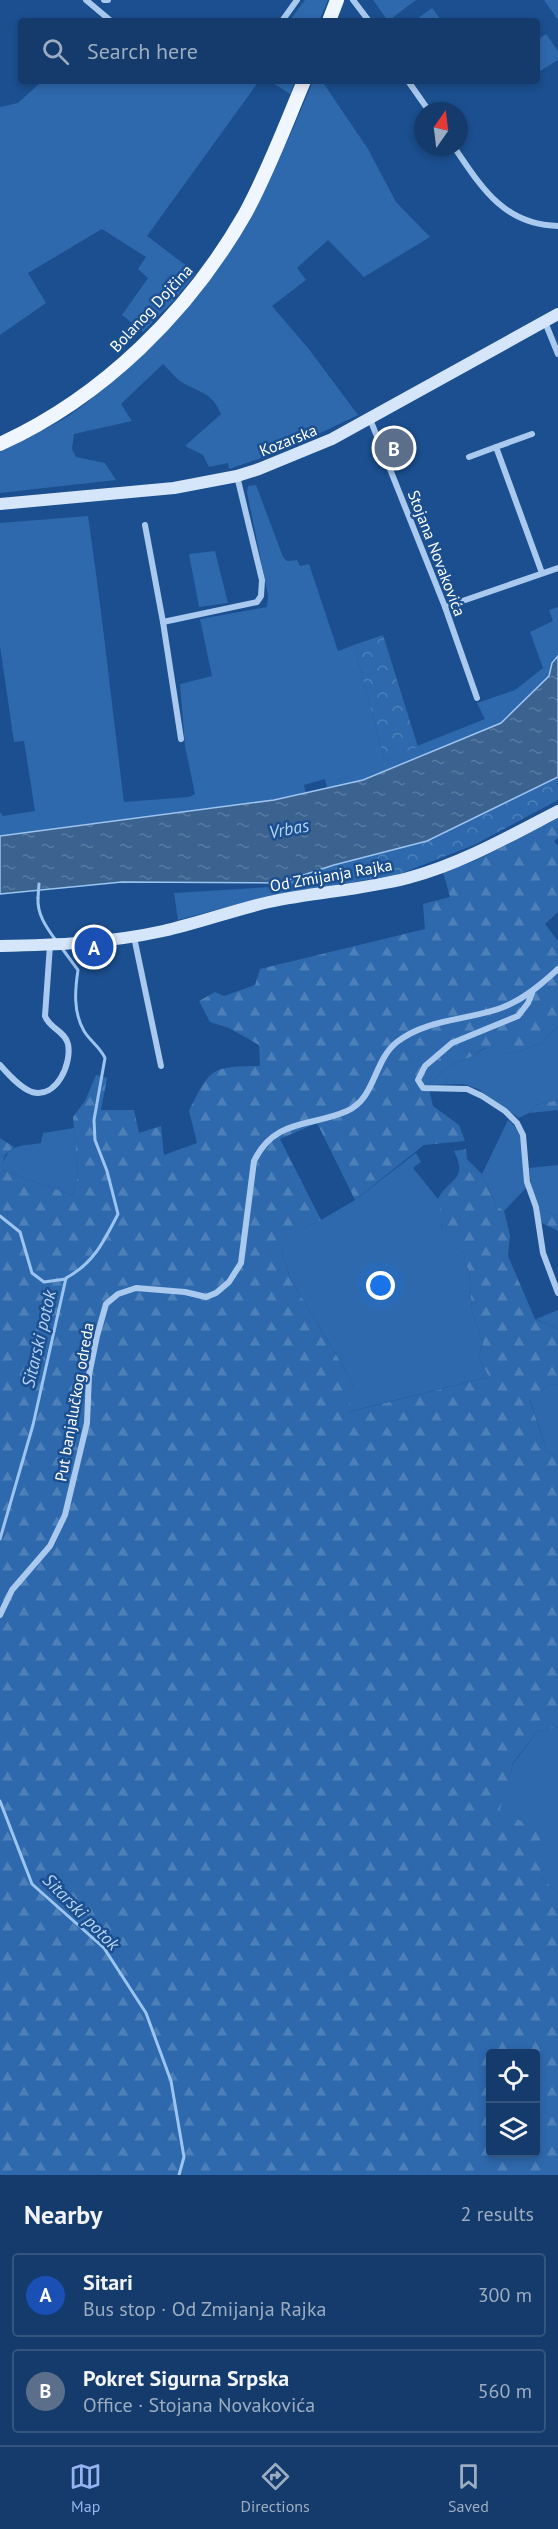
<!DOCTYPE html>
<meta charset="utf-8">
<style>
:root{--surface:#143b6b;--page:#1d4271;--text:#f1f3f6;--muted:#9dadc1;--line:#33557e;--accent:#95b2f1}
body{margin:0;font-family:"PT Sans",sans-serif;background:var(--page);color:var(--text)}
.controls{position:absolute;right:18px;bottom:18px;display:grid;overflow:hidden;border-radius:6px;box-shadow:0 3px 9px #0003}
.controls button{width:54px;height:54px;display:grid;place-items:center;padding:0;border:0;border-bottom:2px solid var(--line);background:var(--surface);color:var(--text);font:30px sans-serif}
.compass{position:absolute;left:414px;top:102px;width:54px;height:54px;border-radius:50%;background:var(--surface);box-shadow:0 3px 9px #0003;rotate:14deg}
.you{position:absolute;left:381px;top:1286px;width:21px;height:21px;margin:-15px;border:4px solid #fff;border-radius:50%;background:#1a73e8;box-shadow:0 0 0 9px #1a73e833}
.badge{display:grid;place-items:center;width:39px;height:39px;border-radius:50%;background:var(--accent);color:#fff;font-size:20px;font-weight:700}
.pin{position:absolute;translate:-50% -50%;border:3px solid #fff;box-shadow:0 2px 6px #0006}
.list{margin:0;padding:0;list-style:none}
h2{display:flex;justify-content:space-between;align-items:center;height:78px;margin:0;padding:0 24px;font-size:26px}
h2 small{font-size:20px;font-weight:400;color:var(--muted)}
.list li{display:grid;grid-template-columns:39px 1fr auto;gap:18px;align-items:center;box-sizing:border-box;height:84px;margin:0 12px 12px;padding:0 12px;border:2px solid var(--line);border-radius:6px}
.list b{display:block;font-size:22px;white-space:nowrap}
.list p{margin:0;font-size:20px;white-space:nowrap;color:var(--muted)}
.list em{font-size:20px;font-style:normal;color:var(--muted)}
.icon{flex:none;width:33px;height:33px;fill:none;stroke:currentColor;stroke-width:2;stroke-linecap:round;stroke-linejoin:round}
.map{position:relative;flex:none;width:558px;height:2175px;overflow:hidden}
.search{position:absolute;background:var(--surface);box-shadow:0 3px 9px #0003;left:18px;right:18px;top:18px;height:66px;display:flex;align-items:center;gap:15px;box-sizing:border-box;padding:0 21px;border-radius:6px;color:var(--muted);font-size:22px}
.sheet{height:270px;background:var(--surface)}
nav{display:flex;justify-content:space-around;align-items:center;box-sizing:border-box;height:84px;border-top:2px solid var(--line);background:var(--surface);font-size:16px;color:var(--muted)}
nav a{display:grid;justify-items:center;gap:3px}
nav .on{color:var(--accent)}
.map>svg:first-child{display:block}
.grass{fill:#2e69ad}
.forest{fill:url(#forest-firs);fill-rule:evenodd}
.park{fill:url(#park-crowns)}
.water{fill:url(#water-ripples);stroke:#9cc4f0;stroke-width:1.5}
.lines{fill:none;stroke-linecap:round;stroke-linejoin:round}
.stream{stroke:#9cc4f0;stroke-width:3}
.street{stroke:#a9c9ee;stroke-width:6}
.secondary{stroke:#d6e6fa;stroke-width:12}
.primary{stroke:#f0f6ff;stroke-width:14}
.labels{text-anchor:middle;stroke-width:5;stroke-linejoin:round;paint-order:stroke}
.street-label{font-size:16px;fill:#fff;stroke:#1b4f8f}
.water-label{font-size:18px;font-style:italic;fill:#b5d3f5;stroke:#1b4f8f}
</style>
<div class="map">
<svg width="558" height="2175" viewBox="0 0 558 2175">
<defs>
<pattern id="forest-firs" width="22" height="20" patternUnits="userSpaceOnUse" patternTransform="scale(1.5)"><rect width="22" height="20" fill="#2e69ad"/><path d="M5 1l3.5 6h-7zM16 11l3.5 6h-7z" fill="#4d80b9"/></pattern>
<pattern id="park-crowns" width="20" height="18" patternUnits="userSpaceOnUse" patternTransform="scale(1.5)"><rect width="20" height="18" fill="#2e69ad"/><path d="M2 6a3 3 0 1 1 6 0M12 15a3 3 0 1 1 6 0" fill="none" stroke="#4d80b9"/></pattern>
<pattern id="water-ripples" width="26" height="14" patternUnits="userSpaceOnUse" patternTransform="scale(1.5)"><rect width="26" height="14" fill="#3c6290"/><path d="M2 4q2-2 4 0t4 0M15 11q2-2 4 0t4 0" fill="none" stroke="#597aa1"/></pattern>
</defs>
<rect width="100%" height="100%" fill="#1b4f8f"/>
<g class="grass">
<path d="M305 0H328L319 21H289Z"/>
<path d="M373 0H416L388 21Z"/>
<path d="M544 0H558V20Z"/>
<path d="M432 8 442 21H414Z"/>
<path d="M546 34 558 51V60L537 73V40Z"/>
<path d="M42 81H259L147 236 196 273 175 299 143 332 122 315 148 278 138 269 146 257 102 229 28 273 46 303 0 335V107L18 103Z"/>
<path d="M270 81H295L290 94Z"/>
<path d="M313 81H322L368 149 396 202 430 237 364 277 328 240 297 268 306 280 272 306 308 348 358 415 285 450 229 469 228 463 209 467 203 455 185 446 221 414C212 393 203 394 185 384 177 380 170 371 163 364L121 404 132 421 74 434 72 449 76 457 105 463 116 480 0 493V450C21 440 42 431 62 420 86 405 108 385 129 366 162 335 195 301 221 264 257 214 289 139 313 81Z"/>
<path d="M256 485 283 557 287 561 297 560 300 566 309 564 338 651 354 645 384 759 485 719 477 703 515 690 543 668 530 632 553 621 549 610 558 607V656L552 663 549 676 501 723 363 780 327 788 325 779 304 785 306 794 274 800 0 836V812L3 816 35 811 24 741 14 742 0 646V523L88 516C102 611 112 707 124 802L189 797 195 794 185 746 180 684 212 676 200 619 267 607 268 595 247 492 248 486Z"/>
<path d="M215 551 228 603 199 607 189 554Z"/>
<path d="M271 887 272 895 178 920 174 893Z"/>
<path d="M558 1026V1100L536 1105 529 1113 519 1118 478 1089 463 1084 428 1085 450 1065 473 1056 485 1048 513 1054 543 1042Z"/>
<path d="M508 1120C529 1135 522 1165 526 1188L504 1211 496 1205 482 1174Z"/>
<path d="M74 1128 78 1176 72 1195 2 1170C7 1143 17 1147 41 1143L43 1133Z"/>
<path d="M416 1153 421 1162 413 1168 438 1199 442 1208 441 1226 446 1237 464 1254V1263L469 1270 472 1311 483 1343 478 1357 489 1377 348 1412 353 1383 290 1278 282 1252 284 1237 321 1220 355 1200Z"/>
<path d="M558 1165V1216L540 1209 531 1184 529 1168Z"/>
<path d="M558 1310V1329L536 1319Z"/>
<path d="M558 1384V1457L547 1451 530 1400 547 1386Z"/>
<path d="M558 1727V1893L541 1877 498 1813 513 1764 537 1732Z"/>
</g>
<g class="forest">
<path d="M558 818V838L554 841 558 846V912L545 924 558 941V1026L543 1042 513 1054 484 1048 473 1056 450 1065 428 1085 433 1106 459 1125 465 1141 424 1145 355 1200 317 1123 280 1139 321 1220 285 1237 282 1252 290 1278 353 1383 349 1412 489 1377 478 1357 483 1343 472 1311 469 1270 464 1263V1254C459 1249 450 1243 446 1237 438 1226 443 1211 438 1199 448 1178 469 1181 454 1151L466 1149 467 1159 482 1174 496 1205 504 1211 510 1235 508 1256 535 1319 558 1329V1384L547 1386 530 1401 547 1451 558 1457V1727L537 1732 513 1763 499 1813 552 1832 541 1877 558 1893V2175H0V1138L14 1147 5 1155 2 1170 72 1195 78 1176 73 1117 85 1101 96 1075 107 1078 101 1110H134L139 1133 161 1126 164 1155 197 1143 189 1111C211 1067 211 1067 260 1066L259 1045 229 1028 210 1022 199 1001 215 992 224 996 255 985 260 969 425 929 423 904 450 897 443 872 477 860ZM490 2054H536V2152H490Z"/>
<path d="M558 1100V1110L529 1113 536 1105Z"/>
<path d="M540 1209 558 1216V1231L540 1222Z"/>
</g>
<g class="park">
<path d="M383 635 418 747 384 759 354 645Z"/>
<path d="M558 777V800L474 845 397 875 272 895 270 883H279L334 865 427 841Z"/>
</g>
<path class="water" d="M558 656V777L427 841 334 865 279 883 122 882 0 894V836L274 800 363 780 501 723 549 676 552 663Z"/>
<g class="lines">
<g class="stream">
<path d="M38 898C37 915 47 928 57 942"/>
<path d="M38 898 39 884"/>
<path d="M0 1216 20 1232 32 1273 44 1282 66 1279"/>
<path d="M0 1539 33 1425 66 1278C94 1263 104 1241 118 1214L107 1171 95 1140 94 1120 105 1058C100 1047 90 1041 84 1031 73 1012 75 990 78 970L61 947"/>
<path d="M0 1801 32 1884 104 1948 146 2013 171 2081 184 2157 179 2175"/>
</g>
<g class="street">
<path d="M86 0 111 21"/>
<path d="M104 0H108"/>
<path d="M353 0 369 21"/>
<path d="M282 21 297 0"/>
<path d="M408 81 429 111"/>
<path d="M454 147C481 187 504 225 558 226"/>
<path d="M545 322 558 354"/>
<path d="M370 419 445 607 477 698"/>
<path d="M532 434 496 447 542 573"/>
<path d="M469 457 496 447"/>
<path d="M145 525 163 622 181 739"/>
<path d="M445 607 558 568"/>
<path d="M163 622 257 602 261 596 262 580 237 476"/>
<path d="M134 937 161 1066"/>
<path d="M532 993 528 1003 518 1016 452 1043 425 1066 418 1080 423 1088 467 1089 482 1096 505 1111 517 1123 523 1135 527 1182 536 1207 543 1253 558 1293"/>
<path d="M0 1065C8 1074 20 1088 32 1092 57 1099 72 1063 68 1044 65 1031 49 1028 45 1016L50 945"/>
<path d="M0 1615 12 1590 50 1546 65 1515 87 1423 89 1375 97 1336 106 1304 118 1294 136 1288 185 1292 206 1297 216 1293 229 1282 241 1263 254 1161C275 1118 311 1127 347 1111 376 1098 373 1061 397 1042 426 1019 468 1020 501 1008 523 1000 541 985 558 969"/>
</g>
<g class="secondary">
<path d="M0 504 174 488 237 476 259 469 332 439 558 314"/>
<path d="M0 946C55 945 109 943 163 931 199 923 234 910 269 902 315 892 362 890 408 878 461 864 510 836 558 811"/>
</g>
<g class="primary">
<path d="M329 21 337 0"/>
<path d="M0 444C103 397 189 312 245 214 268 172 285 126 304 81"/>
</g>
</g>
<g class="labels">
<g class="street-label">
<text transform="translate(151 308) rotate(-47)" y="6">Bolanog Dojčina</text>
<text transform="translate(288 440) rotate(-22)" y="6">Kozarska</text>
<text transform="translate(437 553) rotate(69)" y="6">Stojana Novakovića</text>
<text transform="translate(331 875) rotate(-10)" y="6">Od Zmijanja Rajka</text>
<text transform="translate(74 1402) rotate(-80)" y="6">Put banjalučkog odreda</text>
</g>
<g class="water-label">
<text transform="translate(289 829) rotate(-11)" y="6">Vrbas</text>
<text transform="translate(39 1339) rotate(-77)" y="6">Sitarski potok</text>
<text transform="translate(81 1912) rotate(45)" y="6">Sitarski potok</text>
</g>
</g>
</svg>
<div class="controls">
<button><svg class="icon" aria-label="locate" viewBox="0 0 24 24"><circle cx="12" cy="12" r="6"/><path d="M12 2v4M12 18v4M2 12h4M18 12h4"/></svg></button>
<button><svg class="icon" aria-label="layers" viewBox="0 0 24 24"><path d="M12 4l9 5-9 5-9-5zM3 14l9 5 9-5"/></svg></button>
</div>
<svg class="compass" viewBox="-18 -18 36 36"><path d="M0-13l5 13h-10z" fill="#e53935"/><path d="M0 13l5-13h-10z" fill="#9dadc1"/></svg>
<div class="you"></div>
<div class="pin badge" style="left:94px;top:947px;background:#1a4fb4">A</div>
<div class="pin badge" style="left:394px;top:448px;background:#5c6f8a">B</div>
<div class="search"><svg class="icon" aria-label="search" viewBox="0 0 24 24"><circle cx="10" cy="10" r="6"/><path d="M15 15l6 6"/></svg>Search here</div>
</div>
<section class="sheet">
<h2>Nearby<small>2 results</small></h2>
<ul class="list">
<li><span class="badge" style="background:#1a4fb4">A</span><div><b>Sitari</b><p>Bus stop · Od Zmijanja Rajka</p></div><em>300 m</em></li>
<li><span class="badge" style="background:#5c6f8a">B</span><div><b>Pokret Sigurna Srpska</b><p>Office · Stojana Novakovića</p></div><em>560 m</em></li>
</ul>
</section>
<nav>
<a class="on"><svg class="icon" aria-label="map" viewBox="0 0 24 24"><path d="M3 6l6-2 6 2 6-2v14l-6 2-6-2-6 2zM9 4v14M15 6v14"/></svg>Map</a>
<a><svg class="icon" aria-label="directions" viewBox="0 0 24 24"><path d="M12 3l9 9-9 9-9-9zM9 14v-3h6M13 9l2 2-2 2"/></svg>Directions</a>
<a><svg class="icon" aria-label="saved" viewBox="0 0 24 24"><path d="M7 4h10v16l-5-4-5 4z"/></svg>Saved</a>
</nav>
